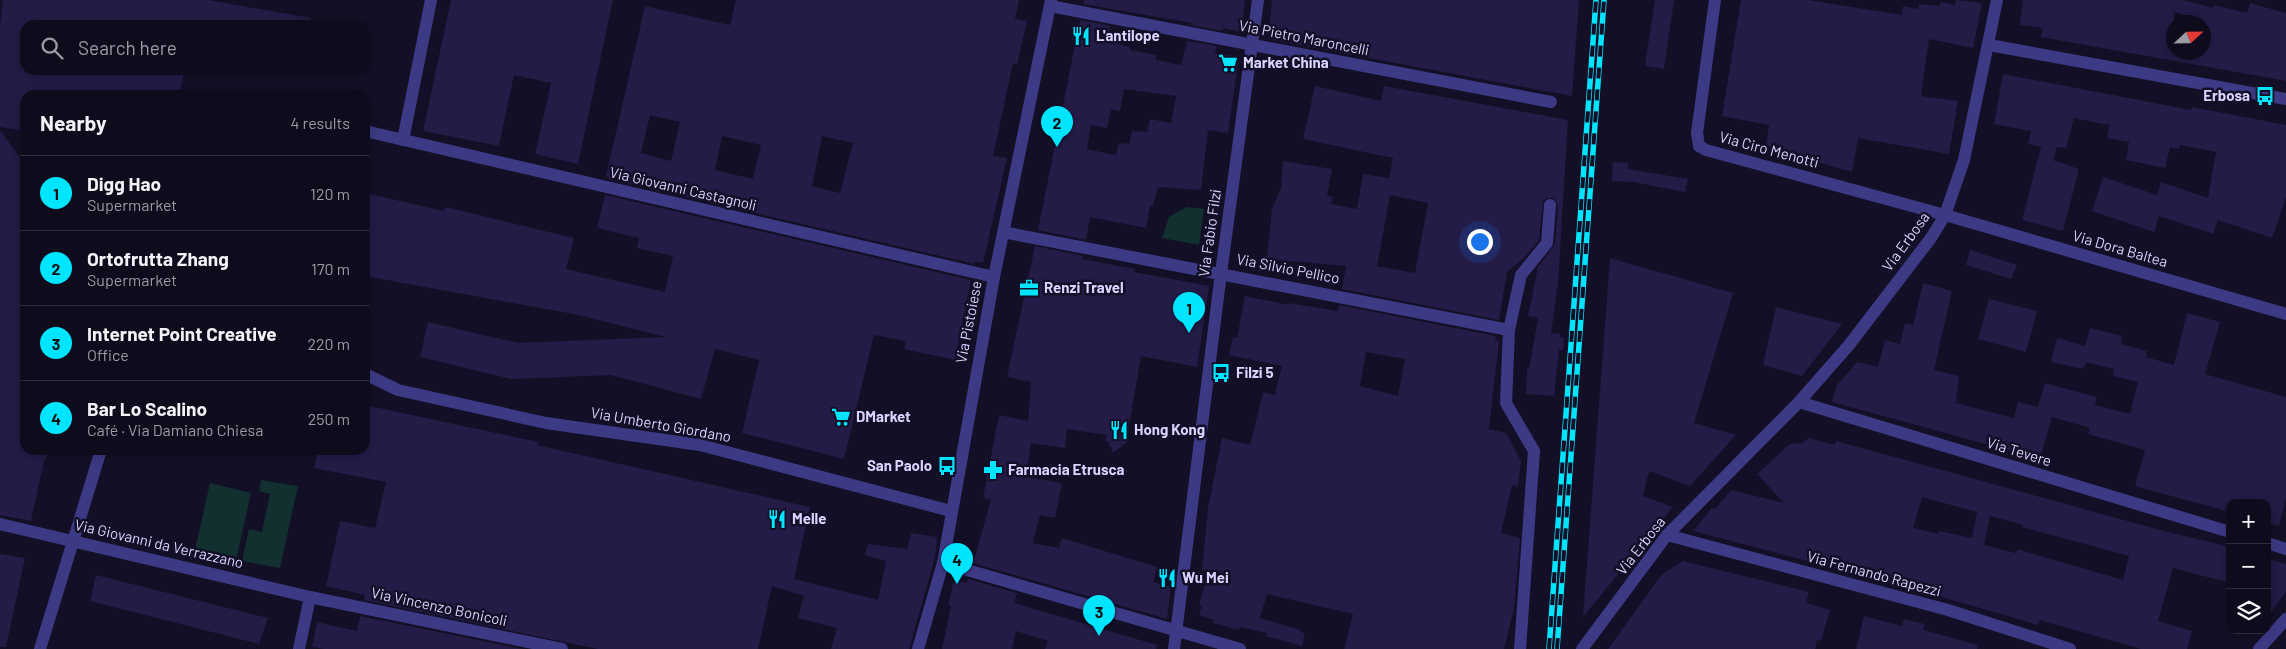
<!DOCTYPE html>
<meta charset="utf-8">
<style>
:root{--surface:#0e0b1c;--page:#171425;--text:#f1f3f6;--muted:#9b9ba3;--line:#2e2b3b;--accent:#00e5ff}
body{margin:0;font-family:Barlow,sans-serif;background:var(--page);color:var(--text)}
.controls{position:absolute;right:15px;bottom:15px;display:grid;overflow:hidden;border-radius:10px;box-shadow:0 2px 12px #0003}
.controls button{width:45px;height:45px;display:grid;place-items:center;padding:0;border:0;border-bottom:1px solid var(--line);background:var(--surface);color:var(--text);font:25px sans-serif}
.compass{position:absolute;left:2166px;top:15px;width:45px;height:45px;border-radius:50%;background:var(--surface);box-shadow:0 2px 12px #0003;rotate:68deg}
.you{position:absolute;left:1479px;top:241px;width:18px;height:18px;margin:-12px;border:4px solid #fff;border-radius:50%;background:#1a73e8;box-shadow:0 0 0 8px #1a73e833}
.badge{display:grid;place-items:center;width:32px;height:32px;border-radius:50%;background:var(--accent);color:#111;font-size:16px;font-weight:700}
.pin{position:absolute;translate:-50% -41px;filter:drop-shadow(0 1px 2px #0008)}
.pin::after{content:'';position:absolute;top:26px;width:18px;height:15px;background:inherit;clip-path:polygon(0 0,100% 0,50% 100%)}
.list{margin:0;padding:0;list-style:none}
h2{display:flex;justify-content:space-between;align-items:center;height:65px;margin:0;padding:0 20px;font-size:21px}
h2 small{font-size:16px;font-weight:400;color:var(--muted)}
.list li{display:grid;grid-template-columns:32px 1fr auto;gap:15px;align-items:center;box-sizing:border-box;height:75px;padding:0 20px;border-top:1px solid var(--line)}
.list b{display:block;font-size:19px;white-space:nowrap}
.list p{margin:0;font-size:16px;white-space:nowrap;color:var(--muted)}
.list em{font-size:16px;font-style:normal;color:var(--muted)}
.icon{flex:none;width:28px;height:28px;fill:none;stroke:currentColor;stroke-width:2;stroke-linecap:round;stroke-linejoin:round}
.map{position:relative;flex:none;width:2286px;height:649px;overflow:hidden}
.search{position:absolute;background:var(--surface);box-shadow:0 2px 12px #0003;left:20px;top:20px;width:350px;height:55px;display:flex;align-items:center;gap:12px;box-sizing:border-box;padding:0 18px;border-radius:15px;color:var(--muted);font-size:19px}
.panel{position:absolute;background:var(--surface);box-shadow:0 2px 12px #0003;left:20px;top:90px;width:350px;height:365px;border-radius:15px}
.map>svg:first-child{display:block}
.green{fill:#12302f}
.building{fill:#241b47;fill-rule:evenodd}
.lines{fill:none;stroke-linecap:round;stroke-linejoin:round}
.minor{stroke:#3d3a85;stroke-width:12}
.rail-casing{stroke:#00e5ff;stroke-width:5.5}
.rail{stroke:#130f26;stroke-width:4;stroke-dasharray:11;stroke-linecap:butt}
.labels{text-anchor:middle;stroke-width:5;stroke-linejoin:round;paint-order:stroke}
.poi-label{font-size:15px;font-weight:bold;fill:#d9d4ff;stroke:#130f26;text-anchor:start}
.street-label{font-size:15px;fill:#d9d4ff;stroke:#130f26}
</style>
<div class="map">
<svg width="2286" height="649" viewBox="0 0 2286 649">
<rect width="100%" height="100%" fill="#130f26"/>
<g class="green">
<path d="M1187 207 1204 209 1199 245 1162 238 1169 217Z"/>
<path d="M261 480 298 486 280 568 242 561 249 529 262 532 270 494 259 491Z"/>
<path d="M210 483 251 493 236 560 195 550Z"/>
</g>
<g class="building">
<path d="M3 0H208L311 18 310 25H25V70H185L179 95H25V131L0 127V26Z"/>
<path d="M451 0H613L578 164 535 154 551 83 514 75 499 146 423 131Z"/>
<path d="M736 0H1019L1015 19 1027 21 1017 65 1013 63 993 156 1007 158 983 263 975 261V264L608 179 609 177 606 176 645 6 730 25ZM650 115 680 122 671 161 641 153ZM722 136 761 145 753 179 715 170ZM822 136 853 143 840 193 812 186Z"/>
<path d="M1084 0H1245L1241 32 1223 28 1222 31 1191 25 1192 23 1083 4Z"/>
<path d="M1272 0H1579L1572 96 1268 39Z"/>
<path d="M1655 0H1674L1664 69 1645 66Z"/>
<path d="M1741 0H1808L1902 15 1903 6 1918 9 1919 4 1939 6 1941 2 1955 5 1956 0 1982 3 1973 48 1929 39 1921 96 1958 101 1949 154 1858 138 1852 172 1766 147 1769 125 1722 116Z"/>
<path d="M2023 0H2182L2214 8 2213 5 2247 13 2250 3 2286 13V81L2041 37 2043 28 2020 25ZM2174 12 2204 20V52H2174Z"/>
<path d="M1080 20 1110 26 1107 42 1130 47V50L1156 55V60L1181 65 1187 41 1217 46 1215 53 1239 57 1228 133 1208 130 1201 190 1158 187 1153 206H1150L1146 228 1090 217 1086 240 1038 230ZM1124 89 1176 96 1171 123 1150 119 1147 132 1132 131 1129 144 1119 143 1116 155 1087 149 1091 125 1107 128 1111 109 1120 111Z"/>
<path d="M2003 74 2191 110 2192 107 2286 125V197L2272 238 2218 220 2213 234 2159 216 2154 232 2092 211 2103 177 2157 195 2161 182 2208 198 2216 152 2180 145 2179 149 2170 147 2165 168 2126 160 2129 142 2107 138 2109 125 2074 118 2066 148 2057 147 2053 160 2079 169 2063 231 2022 220 2041 147 2028 144 2031 131 1994 124Z"/>
<path d="M1315 86 1381 101 1384 86 1568 120 1558 283 1551 334 1560 333V337L1564 338 1563 350H1559L1554 396 1526 394 1527 369H1529L1538 318 1528 316 1538 267 1555 244 1558 206 1554 198H1547L1543 201 1539 240 1523 259 1507 272 1499 320 1342 289 1346 266 1267 259 1272 208 1281 189 1283 161 1332 169 1327 196 1333 197 1331 204 1357 209 1363 174 1389 178 1393 158 1303 139ZM1390 195 1428 203 1415 273 1377 266Z"/>
<path d="M0 130 25 165V450H51L44 461 31 521 0 515Z"/>
<path d="M1613 162 1628 163V169L1688 179 1685 192 1633 182 1612 181Z"/>
<path d="M365 193 444 211 445 207 574 238 566 269 665 292 673 256 637 248 639 238 597 228 605 195 971 280 955 360 904 349 906 341 874 335 844 459 742 433 759 360 715 349 701 399 611 375 511 379 420 357 428 322 518 343 666 337 579 315 365 276Z"/>
<path d="M1035 246 1083 256 1082 259 1135 269 1134 272 1209 286 1197 367 1141 356 1126 443 1113 453 1108 441H1105L1106 435 1067 429 1065 448 1031 443 1026 477 1062 483 1055 518 1040 515 1033 543 1059 548 1062 538 1157 567 1153 582 1171 587 1167 619 973 563 991 500 983 498 999 415 1028 421 1031 382 1007 377Z"/>
<path d="M1970 250 2017 265 2011 279 1966 265Z"/>
<path d="M1610 258 1733 293 1694 423 1736 435 1690 486 1649 471 1643 496 1673 507 1583 617Z"/>
<path d="M1923 283 1952 291 1934 370 1959 376 1956 403 2014 418 2018 402 2038 407 2045 383 2097 397 2095 405 2130 414 2138 382 2113 376 2114 369 2086 362 2084 369 2051 362 2057 338 2085 346 2090 328 2122 336 2121 344 2147 351 2146 357 2174 365 2187 313 2220 322 2205 374 2286 397V497L2279 526 2267 522V503H2230V512L2135 486 2145 450 2088 434 2090 428 2052 417 2040 459 1832 402 1837 385 1857 362 1878 367 1885 340 1900 344 1905 323 1913 325Z"/>
<path d="M1245 296 1289 305V303L1338 311 1339 305 1496 336 1495 341H1499L1489 429 1506 433 1521 461 1518 487 1512 485 1501 533 1520 538 1514 609 1504 649H1344L1353 614 1267 594 1260 618 1301 630 1300 632 1305 633 1302 646 1266 636 1267 633 1240 627 1239 630 1213 623 1214 620 1199 615 1202 606 1199 605 1209 572 1202 570 1208 508 1222 438 1250 445 1263 392 1275 395 1282 366 1229 355 1233 337 1237 338ZM1366 352 1405 359 1398 396 1360 386Z"/>
<path d="M1989 299 2037 311 2026 352 1978 339Z"/>
<path d="M1776 307 1842 324 1802 376 1763 365Z"/>
<path d="M365 405 538 442 537 445 810 507 794 579 878 600 886 561 865 555 868 544 907 549 911 533 937 537 935 557 909 649H831L837 628 798 618 804 596 772 586 758 649H598L364 600 365 595 326 586 340 521 375 528 386 482 314 468 318 450H365Z"/>
<path d="M1809 438 1835 445 1836 441 2164 531 2230 547V583L2173 568 2158 621 2192 631 2187 649H2141L2040 620 2038 625 1914 589 1693 531 1712 508 1715 509 1731 490 1784 503 1757 474 1790 444 1802 443ZM1922 497 1977 512 1972 538 1939 531 1938 534 1913 528ZM1990 516 2023 525 2022 527 2129 556 2123 580 2017 549 2016 553 1984 545Z"/>
<path d="M0 554 25 558 6 647H0Z"/>
<path d="M2267 558 2286 564V591L2267 618Z"/>
<path d="M1683 561 1809 592 1806 603 1830 610 1821 641 1817 640 1815 649H1608L1661 575Z"/>
<path d="M96 575 268 618 259 644 90 601Z"/>
<path d="M968 579 1017 593 1014 603 1157 645 1156 649H1045L1048 641 1016 631 1012 649H942L951 606 948 605 954 580 967 583Z"/>
<path d="M360 616 522 649H324L312 647 317 622 357 631Z"/>
<path d="M1864 616 1902 626 1904 619 1925 624 1923 630 1978 645 1977 649H1856Z"/>
</g>
<g class="lines">
<g class="minor">
<path d="M1715 0 1697 133 1699 146 1706 150 1945 215 2286 314"/>
<path d="M1050 6 1551 102"/>
<path d="M1989 45 2286 99"/>
<path d="M365 131 994 277"/>
<path d="M403 140 431 0"/>
<path d="M1003 232 1509 330 1506 403 1534 451 1520 649"/>
<path d="M1509 330 1521 275 1547 243 1550 205"/>
<path d="M365 374 398 390 546 423 700 445 951 511"/>
<path d="M1799 402 2230 532"/>
<path d="M0 524 310 597 562 649"/>
<path d="M1667 535 1948 610 2070 649"/>
<path d="M2267 543 2286 549"/>
<path d="M943 563 1240 649"/>
<path d="M40 649 101 450"/>
<path d="M299 649 310 597"/>
<path d="M918 649 943 563 994 277 1051 0"/>
<path d="M1174 649 1221 273 1258 0"/>
<path d="M1582 649 1667 535 1799 402 1849 345 1931 238 1945 215 1964 160 1997 0"/>
<path d="M2259 649 2286 619"/>
</g>
<g class="rail-casing">
<g id="rail">
<path d="M1549 649 1596 0"/>
<path d="M1557 649 1604 0"/>
</g>
</g>
<use href="#rail" class="rail"/>
</g>
<defs>
<g id="restaurant-bare" transform="scale(1.5)"><path d="M-5-6h1v4h1v-4h1v4h1v-4h1v5L-1.5 .5V6h-2V.5L-5-1ZM5-6V6H3V1.5H1.5Q1.5-4 5-6Z" fill="#00e5ff" stroke="#130f26" stroke-width="2.5" paint-order="stroke"/></g>
<g id="supermarket-bare" transform="scale(1.5)"><path d="M-6-5.5h2.5l.6 2H6L4.5 2H-2.5L-4.4-4H-6ZM-1.5 3.2a1.3 1.3 0 1 0 .1 0ZM3 3.2a1.3 1.3 0 1 0 .1 0Z" fill="#00e5ff" stroke="#130f26" stroke-width="2.5" paint-order="stroke"/></g>
<g id="bus-bare" transform="scale(1.5)"><path d="M-5-6H5V4H4V6H2V4H-2V6H-4V4H-5ZM-3.5-4V0h7V-4ZM-3.5 1.2v1.5H-2V1.2ZM2 1.2v1.5H3.5V1.2Z" fill="#00e5ff" stroke="#130f26" stroke-width="2.5" paint-order="stroke"/></g>
<g id="office-bare" transform="scale(1.5)"><path d="M-6-3h4V-5.5h4V-3h4V5H-6ZM-1-4.5V-3h2v-1.5ZM-6 0V1H6V0Z" fill="#00e5ff" stroke="#130f26" stroke-width="2.5" paint-order="stroke"/></g>
<g id="pharmacy-bare" transform="scale(1.5)"><path d="M-2-6h4v4h4v4h-4v4h-4v-4h-4v-4h4Z" fill="#00e5ff" stroke="#130f26" stroke-width="2.5" paint-order="stroke"/></g>
</defs>
<g fill-rule="evenodd">
<use href="#restaurant-bare" x="1081" y="36"/>
<use href="#supermarket-bare" x="1228" y="63"/>
<use href="#bus-bare" x="2265" y="96"/>
<use href="#office-bare" x="1029" y="288"/>
<use href="#bus-bare" x="1221" y="373"/>
<use href="#supermarket-bare" x="841" y="417"/>
<use href="#restaurant-bare" x="1119" y="430"/>
<use href="#bus-bare" x="947" y="466"/>
<use href="#pharmacy-bare" x="993" y="470"/>
<use href="#restaurant-bare" x="777" y="519"/>
<use href="#restaurant-bare" x="1167" y="578"/>
</g>
<g class="labels">
<g class="poi-label">
<text x="1096" y="41">L'antilope</text>
<text x="1243" y="68">Market China</text>
<text x="2250" y="101" text-anchor="end">Erbosa</text>
<text x="1044" y="293">Renzi Travel</text>
<text x="1236" y="378">Filzi 5</text>
<text x="856" y="422">DMarket</text>
<text x="1134" y="435">Hong Kong</text>
<text x="932" y="471" text-anchor="end">San Paolo</text>
<text x="1008" y="475">Farmacia Etrusca</text>
<text x="792" y="524">Melle</text>
<text x="1182" y="583">Wu Mei</text>
</g>
<g class="street-label">
<text transform="translate(1304 38) rotate(11)" y="5">Via Pietro Maroncelli</text>
<text transform="translate(1769 150) rotate(15)" y="5">Via Ciro Menotti</text>
<text transform="translate(683 189) rotate(13)" y="5">Via Giovanni Castagnoli</text>
<text transform="translate(1210 233) rotate(-82)" y="5">Via Fabio Filzi</text>
<text transform="translate(1906 242) rotate(-54)" y="5">Via Erbosa</text>
<text transform="translate(2120 249) rotate(16)" y="5">Via Dora Baltea</text>
<text transform="translate(1288 269) rotate(11)" y="5">Via Silvio Pellico</text>
<text transform="translate(969 322) rotate(-79)" y="5">Via Pistoiese</text>
<text transform="translate(661 425) rotate(10)" y="5">Via Umberto Giordano</text>
<text transform="translate(2019 452) rotate(17)" y="5">Via Tevere</text>
<text transform="translate(159 544) rotate(13)" y="5">Via Giovanni da Verrazzano</text>
<text transform="translate(1641 546) rotate(-52)" y="5">Via Erbosa</text>
<text transform="translate(1874 574) rotate(15)" y="5">Via Fernando Rapezzi</text>
<text transform="translate(439 607) rotate(12)" y="5">Via Vincenzo Bonicoli</text>
</g>
</g>
</svg>
<div class="controls">
<button>+</button>
<button>−</button>
<button><svg class="icon" aria-label="layers" viewBox="0 0 24 24"><path d="M12 4l9 5-9 5-9-5zM3 14l9 5 9-5"/></svg></button>
</div>
<svg class="compass" viewBox="-18 -18 36 36"><path d="M0-13l5 13h-10z" fill="#e53935"/><path d="M0 13l5-13h-10z" fill="#9b9ba3"/></svg>
<div class="you"></div>
<div class="pin badge" style="left:1189px;top:333px">1</div>
<div class="pin badge" style="left:1057px;top:147px">2</div>
<div class="pin badge" style="left:1099px;top:636px">3</div>
<div class="pin badge" style="left:957px;top:584px">4</div>
<div class="search"><svg class="icon" aria-label="search" viewBox="0 0 24 24"><circle cx="10" cy="10" r="6"/><path d="M15 15l6 6"/></svg>Search here</div>
<section class="panel">
<h2>Nearby<small>4 results</small></h2>
<ul class="list">
<li><span class="badge">1</span><div><b>Digg Hao</b><p>Supermarket</p></div><em>120 m</em></li>
<li><span class="badge">2</span><div><b>Ortofrutta Zhang</b><p>Supermarket</p></div><em>170 m</em></li>
<li><span class="badge">3</span><div><b>Internet Point Creative</b><p>Office</p></div><em>220 m</em></li>
<li><span class="badge">4</span><div><b>Bar Lo Scalino</b><p>Café · Via Damiano Chiesa</p></div><em>250 m</em></li>
</ul>
</section>
</div>
